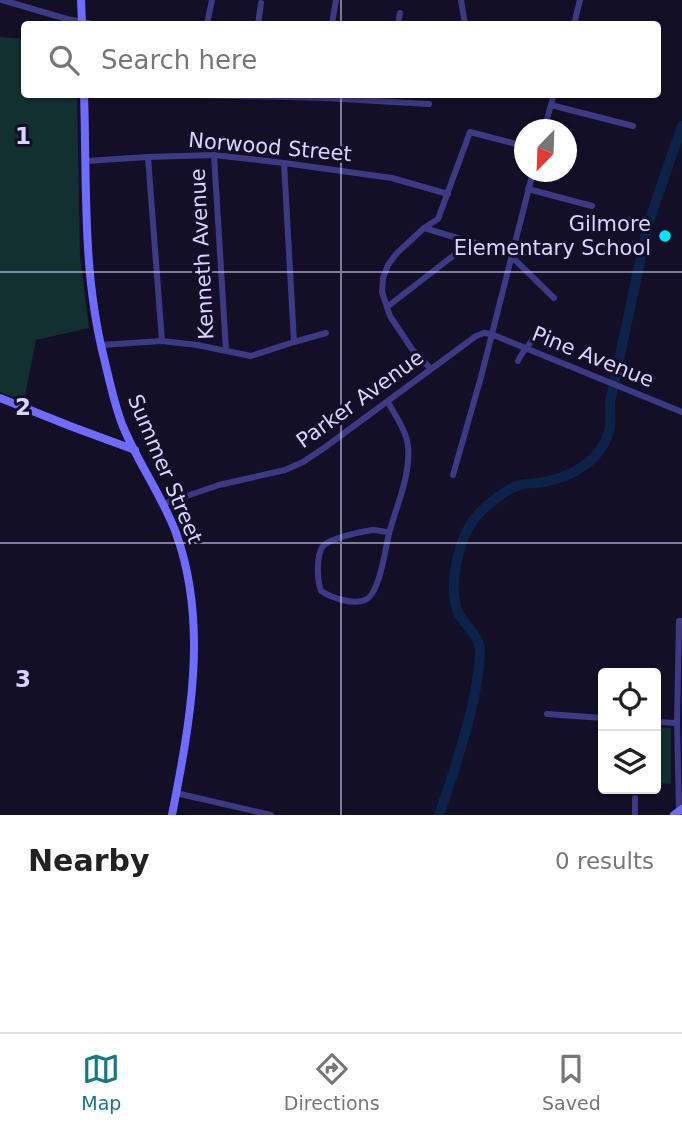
<!DOCTYPE html>
<html lang="en">
<head>
<meta charset="utf-8">
<style>
	body { margin:0; font-family:"DejaVu Sans",sans-serif; background:#f2f2f2; color:#222 }
	.controls { position:absolute; right:21px; bottom:21px; display:grid; overflow:hidden; border-radius:7px; box-shadow:0 2px 5px #0004 }
	.controls button { width:63px; height:63px; display:grid; place-items:center; padding:0; border:0; border-bottom:2px solid #e0e0e0; background:#fff; color:#222; font:35px sans-serif }
	.compass { position:absolute; left:514px; top:119px; width:63px; height:63px; border-radius:50%; background:#fff; box-shadow:0 2px 5px #0004; rotate:203deg }
	.list { margin:0; padding:0; list-style:none }
	h2 { display:flex; justify-content:space-between; align-items:center; height:91px; margin:0; padding:0 28px; font-size:30px }
	h2 small { font-size:23px; font-weight:400; color:#767676 }
	.icon { flex:none; width:38px; height:38px; fill:none; stroke:currentColor; stroke-width:2; stroke-linecap:round; stroke-linejoin:round }
	.map { position:relative; flex:none; width:682px; height:815px; overflow:hidden }
	.search { position:absolute; background:#fff; box-shadow:0 2px 5px #0004; left:21px; right:21px; top:21px; height:77px; display:flex; align-items:center; gap:18px; box-sizing:border-box; padding:0 24px; border-radius:7px; color:#767676; font-size:26px }
	.sheet { height:217px; background:#fff }
	nav { display:flex; justify-content:space-around; align-items:center; box-sizing:border-box; height:98px; border-top:2px solid #e0e0e0; background:#fff; font-size:19px; color:#767676 }
	nav a { display:grid; justify-items:center; gap:4px }
	nav .on { color:#137a85 }
	.map>svg:first-child { display:block }
	.green { fill:#12302f }
	.lines { fill:none; stroke-linecap:round; stroke-linejoin:round }
	.river { stroke:#0c2248; stroke-width:10 }
	.street { stroke:#3d3a85; stroke-width:6 }
	.secondary { stroke:#6f6bff; stroke-width:8 }
	.grid { fill:none; stroke:#d9d4ff; stroke-width:2; stroke-opacity:0.55 }
	.poi-dot { fill:#00e5ff; stroke:#130f26; stroke-width:2.5 }
	.labels { text-anchor:middle; dominant-baseline:central; stroke-width:6; stroke-linejoin:round; paint-order:stroke }
	.street-label { font-size:21px; fill:#d9d4ff; stroke:#130f26 }
	.poi-label { font-size:21px; fill:#d9d4ff; stroke:#130f26; text-anchor:end }
	.grid-label { font-size:23px; text-anchor:middle; font-weight:bold; fill:#d9d4ff; stroke:#130f26; stroke-width:6; stroke-linejoin:round; paint-order:stroke }
</style>
</head>
<body>
<div class="map">
<svg width="682" height="815" viewBox="0 0 682 815">
	<rect width="100%" height="100%" fill="#130f26"/>
	<g class="green">
		<path d="M0 37 24 39V94L77 95 80 256 89 328 36 340 24 401 0 392Z"/>
		<path d="M656 727 671 728V784L656 783Z"/>
	</g>
	<g class="lines">
		<path class="river" d="M439 815C452 778 464 741 473 703 476 686 480 668 480 650 479 635 465 626 459 614 447 590 458 543 472 522 479 511 504 490 517 486 526 482 535 484 543 482 573 477 602 460 610 428 611 420 610 410 610 402L648 224 682 126"/>
		<g class="street">
			<path d="M2 0 67 19 93 24"/>
			<path d="M461 0 465 24"/>
			<path d="M207 24 212 0"/>
			<path d="M258 24 261 3"/>
			<path d="M332 24 336 0"/>
			<path d="M398 24 400 13"/>
			<path d="M574 24 580 0"/>
			<path d="M152 94 325 98 429 104"/>
			<path d="M551 105 633 126"/>
			<path d="M544 130 554 94"/>
			<path d="M214 155 226 350"/>
			<path d="M148 157 162 341"/>
			<path d="M86 161 148 157 214 155 284 163 392 178 448 194"/>
			<path d="M284 163 294 342"/>
			<path d="M528 189 592 206"/>
			<path d="M424 228 471 242 512 250"/>
			<path d="M511 256 554 298"/>
			<path d="M387 307 471 242"/>
			<path d="M101 345 162 341 197 345 251 356 294 342 326 333"/>
			<path d="M518 361C522 351 530 346 534 336"/>
			<path d="M431 369 412 349 390 316 382 292 383 278 388 265 396 254 424 228 438 219 470 132 524 146"/>
			<path d="M388 402C395 415 406 430 408 446 411 476 396 506 389 534 385 549 380 591 367 599 355 606 332 598 321 591 317 580 316 555 323 546 331 538 360 532 372 530 377 530 384 532 389 532"/>
			<path d="M453 475 481 377 533 172"/>
			<path d="M163 504 219 485 285 470 303 462 324 448 476 336 484 333 491 334 682 412"/>
			<path d="M547 714 603 718"/>
			<path d="M656 722 677 723 679 811"/>
			<path d="M677 723 679 621H682"/>
			<path d="M176 793 271 815"/>
			<path d="M635 798V815"/>
		</g>
		<g class="secondary">
			<path d="M81 0 82 24"/>
			<path d="M84 94C87 182 82 272 104 358 109 379 114 403 122 424 137 462 162 495 176 533 209 624 190 723 172 815"/>
			<path d="M0 398 70 426 135 450"/>
			<path d="M674 815 682 809"/>
		</g>
	</g>
	<path class="grid" d="M341 0V24M341 94V815M0 272H682M0 543H682"/>
	<circle class="poi-dot" cx="665" cy="236" r="7"/>
	<g class="labels">
		<g class="street-label">
			<text transform="translate(270 147) rotate(5)">Norwood Street</text>
			<text transform="translate(202 254) rotate(-93)">Kenneth Avenue</text>
			<text transform="translate(593 357) rotate(22)">Pine Avenue</text>
			<text transform="translate(360 399) rotate(-36)">Parker Avenue</text>
			<text transform="translate(165 469) rotate(67)">Summer Street</text>
		</g>
		<g class="poi-label">
			<text x="651" y="224">Gilmore<tspan x="651" dy="24">Elementary School</tspan></text>
		</g>
	</g>
	<g class="grid-label">
		<text x="23" y="144">1</text>
		<text x="23" y="415">2</text>
		<text x="23" y="687">3</text>
	</g>
</svg>
<div class="controls">
<button><svg class="icon" aria-label="locate" viewBox="0 0 24 24"><circle cx="12" cy="12" r="6"/><path d="M12 2v4M12 18v4M2 12h4M18 12h4"/></svg></button>
<button><svg class="icon" aria-label="layers" viewBox="0 0 24 24"><path d="M12 4l9 5-9 5-9-5zM3 14l9 5 9-5"/></svg></button>
</div>
<svg class="compass" viewBox="-18 -18 36 36"><path d="M0-13l5 13h-10z" fill="#e53935"/><path d="M0 13l5-13h-10z" fill="#767676"/></svg>
<div class="search"><svg class="icon" aria-label="search" viewBox="0 0 24 24"><circle cx="10" cy="10" r="6"/><path d="M15 15l6 6"/></svg>Search here</div>
</div>
<section class="sheet">
<h2>Nearby<small>0 results</small></h2>
<ul class="list">
</ul>
</section>
<nav>
<a class="on"><svg class="icon" aria-label="map" viewBox="0 0 24 24"><path d="M3 6l6-2 6 2 6-2v14l-6 2-6-2-6 2zM9 4v14M15 6v14"/></svg>Map</a>
<a><svg class="icon" aria-label="directions" viewBox="0 0 24 24"><path d="M12 3l9 9-9 9-9-9zM9 14v-3h6M13 9l2 2-2 2"/></svg>Directions</a>
<a><svg class="icon" aria-label="saved" viewBox="0 0 24 24"><path d="M7 4h10v16l-5-4-5 4z"/></svg>Saved</a>
</nav>
</body>
</html>
